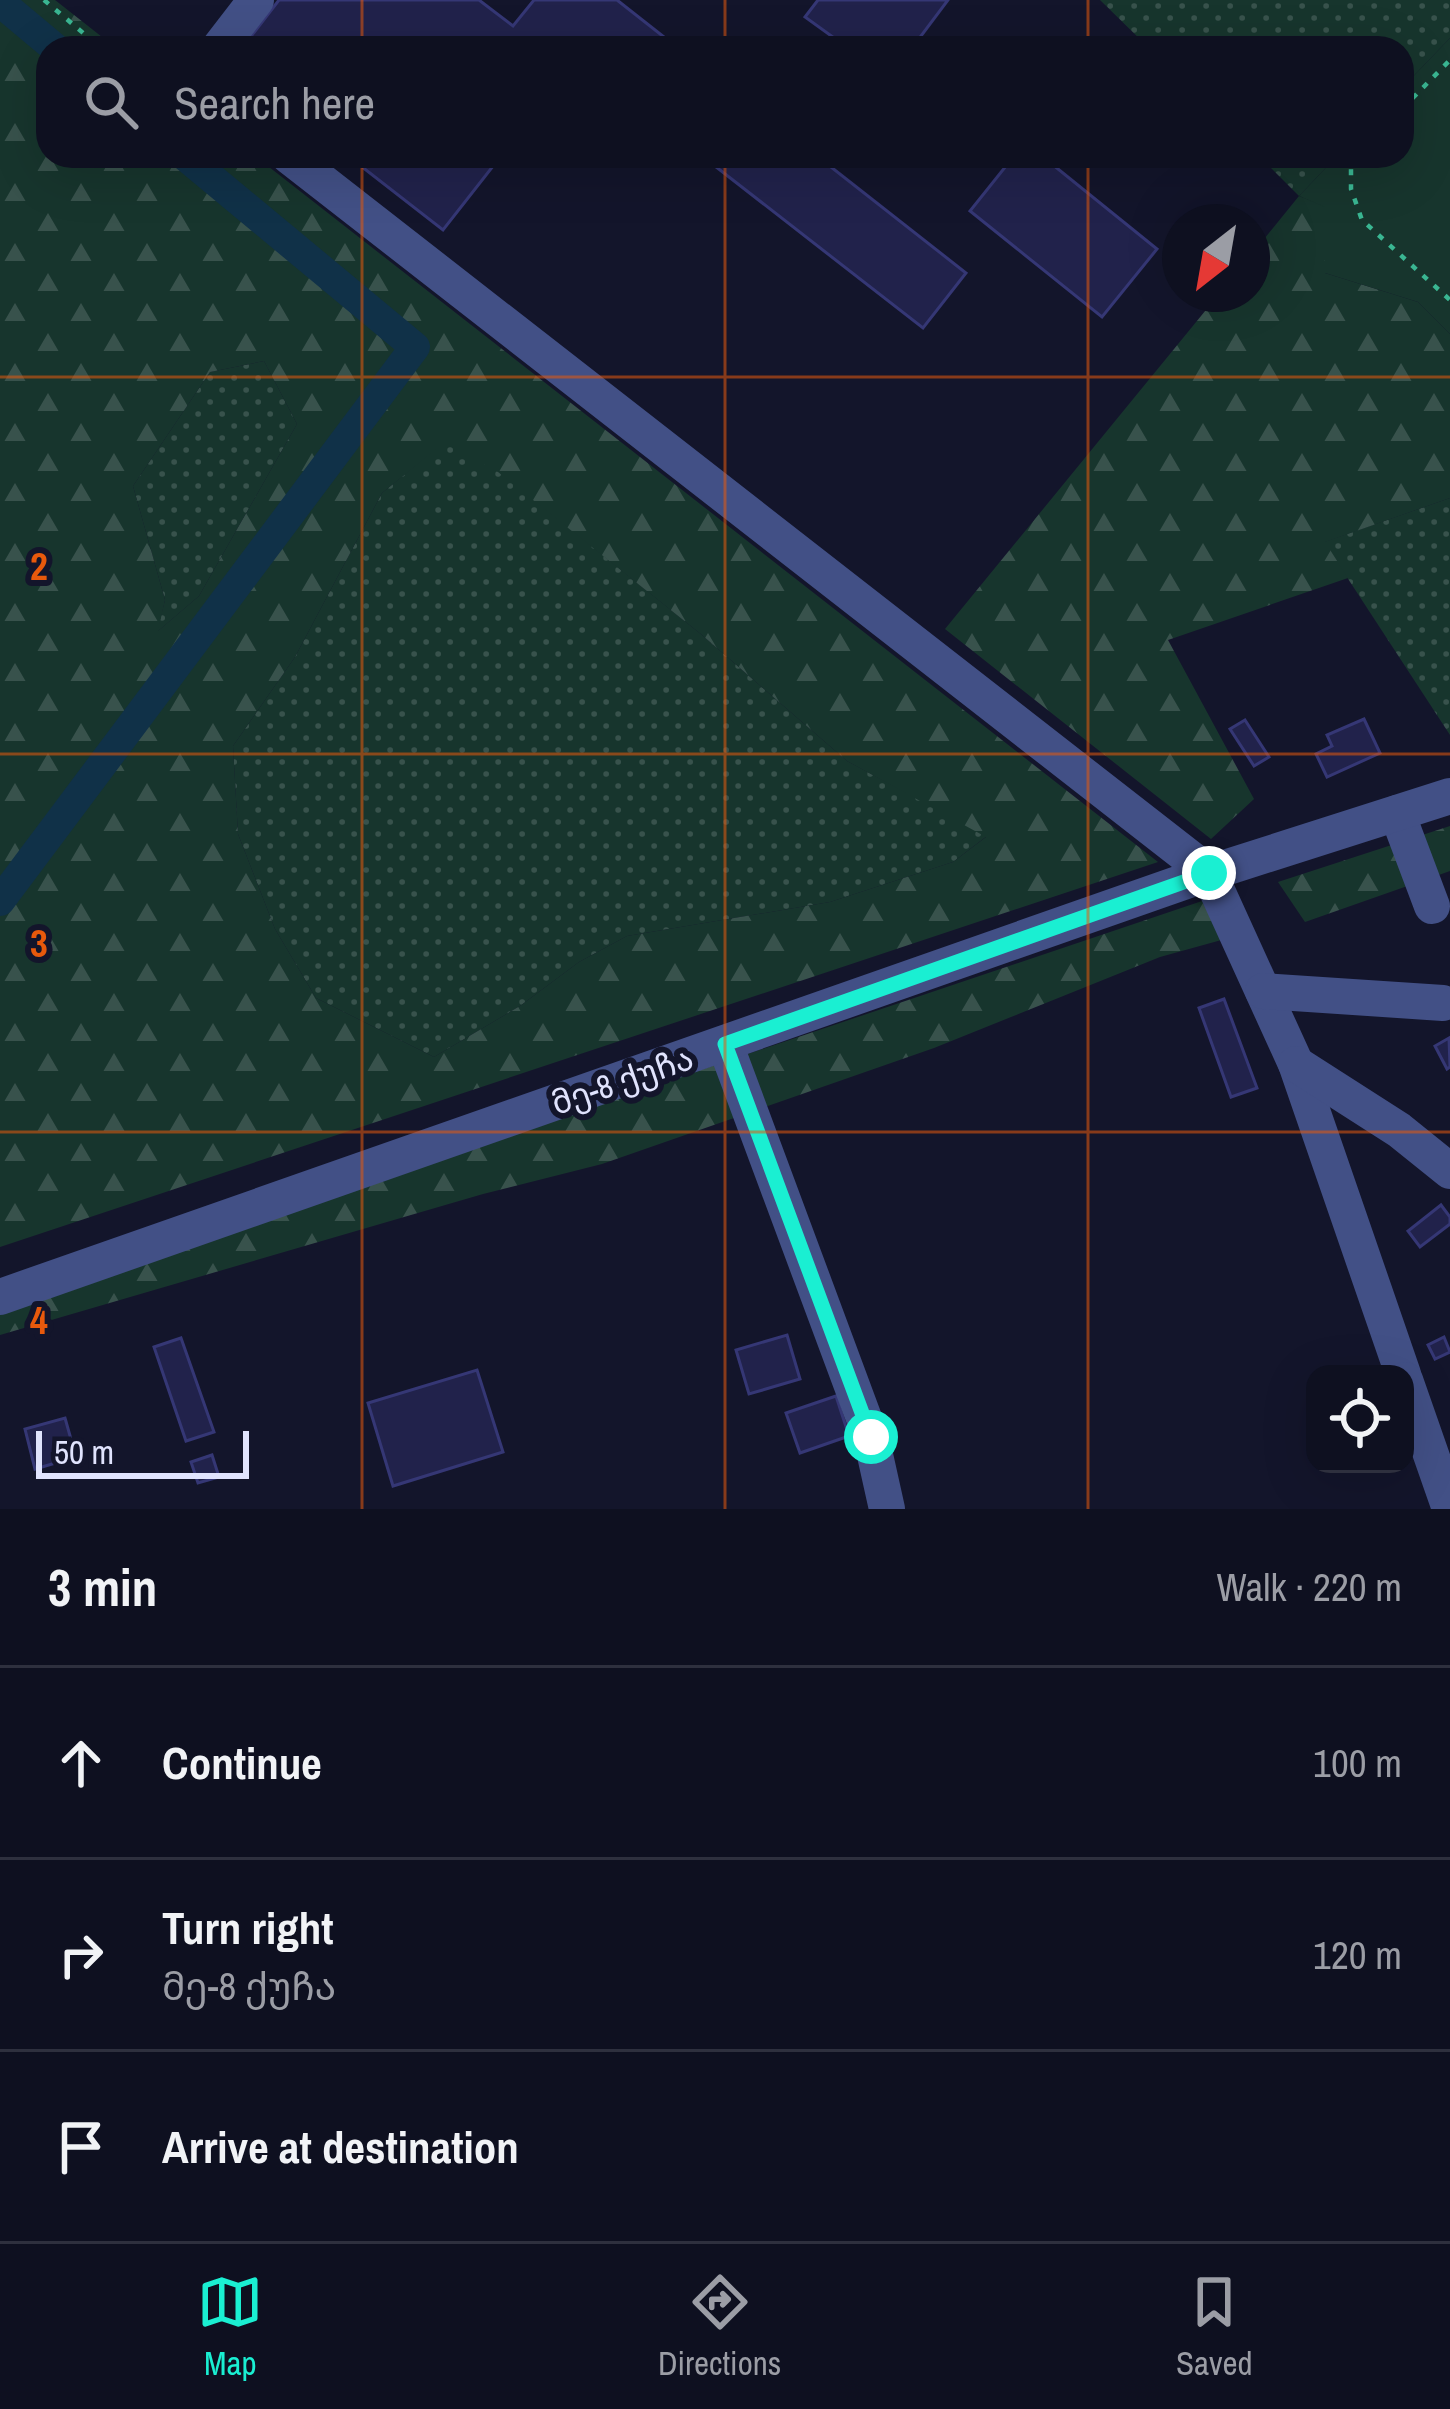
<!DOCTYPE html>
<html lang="en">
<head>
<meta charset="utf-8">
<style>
	body { margin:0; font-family:"Archivo Narrow","Noto Sans Georgian",sans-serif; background:#171929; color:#f1f3f6 }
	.controls { position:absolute; right:36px; bottom:36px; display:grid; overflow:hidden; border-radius:24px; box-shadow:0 12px 48px #0002 }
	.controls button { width:108px; height:108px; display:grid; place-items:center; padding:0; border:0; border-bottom:3px solid #2e303e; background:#0e1020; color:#f1f3f6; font:60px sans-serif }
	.compass { position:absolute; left:1162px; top:204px; width:108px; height:108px; border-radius:50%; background:#0e1020; box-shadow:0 12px 48px #0002; rotate:211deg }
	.scale { position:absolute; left:36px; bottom:30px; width:213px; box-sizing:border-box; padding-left:12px; border:6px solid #e0e3fd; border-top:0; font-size:33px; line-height:42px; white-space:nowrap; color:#e0e3fd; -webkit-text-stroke:9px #13152b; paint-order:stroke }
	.stop { position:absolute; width:36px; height:36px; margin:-27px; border:9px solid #1aefd2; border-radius:50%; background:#fff }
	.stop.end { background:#1aefd2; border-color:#fff; box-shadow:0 3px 12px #0008 }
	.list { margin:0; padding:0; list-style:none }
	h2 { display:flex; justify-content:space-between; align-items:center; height:156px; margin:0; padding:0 48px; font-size:51px }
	h2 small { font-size:39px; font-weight:400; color:#9b9da5 }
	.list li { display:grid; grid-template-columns:78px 1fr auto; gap:36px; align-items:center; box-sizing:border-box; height:192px; padding:0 48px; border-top:3px solid #2e303e }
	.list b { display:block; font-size:45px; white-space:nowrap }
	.list p { margin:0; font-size:39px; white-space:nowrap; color:#9b9da5 }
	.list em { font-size:39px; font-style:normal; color:#9b9da5 }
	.icon { flex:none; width:66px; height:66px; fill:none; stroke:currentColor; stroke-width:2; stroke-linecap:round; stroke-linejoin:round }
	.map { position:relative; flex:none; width:1450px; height:1509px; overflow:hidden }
	.search { position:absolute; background:#0e1020; box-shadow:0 12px 48px #0002; left:36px; right:36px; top:36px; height:132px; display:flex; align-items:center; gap:30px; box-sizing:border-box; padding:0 42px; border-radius:36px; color:#9b9da5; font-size:45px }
	.sheet { height:732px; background:#0e1020 }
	nav { display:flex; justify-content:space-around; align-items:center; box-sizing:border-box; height:168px; border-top:3px solid #2e303e; background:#0e1020; font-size:33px; color:#9b9da5 }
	nav a { display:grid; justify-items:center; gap:6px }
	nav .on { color:#1aefd2 }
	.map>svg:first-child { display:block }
	.grass { fill:url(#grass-dots) }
	.forest { fill:url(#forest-firs); fill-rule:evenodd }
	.garden { fill:#17352d }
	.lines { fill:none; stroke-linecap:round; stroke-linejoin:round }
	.canal { stroke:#103148; stroke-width:30 }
	.building { fill:#21224b; stroke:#353775; stroke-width:3 }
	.path { stroke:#3ab692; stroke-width:4.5; stroke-dasharray:6 9; stroke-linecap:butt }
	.minor { stroke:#425086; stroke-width:36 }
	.route { stroke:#1aefd2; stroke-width:15 }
	.grid { fill:none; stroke:#e8590c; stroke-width:3; stroke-opacity:0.55 }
	.labels { text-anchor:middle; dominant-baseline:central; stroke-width:12; stroke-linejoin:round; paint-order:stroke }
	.street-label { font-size:33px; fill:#e0e3fd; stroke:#13152b }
	.grid-label { font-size:39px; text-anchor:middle; font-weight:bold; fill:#e8590c; stroke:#13152b; stroke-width:12; stroke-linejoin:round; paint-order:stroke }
</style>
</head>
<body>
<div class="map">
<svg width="1450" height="1509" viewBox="0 0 1450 1509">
	<defs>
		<pattern id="grass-dots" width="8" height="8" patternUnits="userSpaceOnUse" patternTransform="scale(3)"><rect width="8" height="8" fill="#17352d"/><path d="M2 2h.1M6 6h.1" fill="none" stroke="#38524c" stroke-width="1.8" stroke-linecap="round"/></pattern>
		<pattern id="forest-firs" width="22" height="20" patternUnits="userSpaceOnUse" patternTransform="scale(3)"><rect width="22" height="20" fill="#17352d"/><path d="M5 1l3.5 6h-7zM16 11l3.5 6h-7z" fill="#38524c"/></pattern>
	</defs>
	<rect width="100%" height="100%" fill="#13152b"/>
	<g class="grass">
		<path d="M1100 0H1450V38L1402 88V48H1149Z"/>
		<path d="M1259 156H1337L1299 196Z"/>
		<path d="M264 361 297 424 199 596 157 632 165 600 133 486 210 372Z"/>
		<path d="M444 442 498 471 702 635 847 761 987 836 953 862 830 902 627 936 579 962 520 1006 434 1057 316 998 275 929 238 834 233 746 295 657 382 493Z"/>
		<path d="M1450 498V735L1324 542Z"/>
	</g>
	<g class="forest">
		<path d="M0 0H55L116 48H48V156H255L1158 862 0 1247ZM264 361 297 424 199 596 158 631 165 600 133 486 210 372ZM444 443 498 472 702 635 847 761 986 837 953 862 830 902 627 936 579 962 520 1006 434 1057 316 998 275 929 238 834 233 746 295 657 382 493Z"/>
		<path d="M1299 196 1325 206V273L1418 302 1450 334V498L1325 542 1348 578 1168 640 1254 799 1211 839 945 629 1219 294H1252V254Z"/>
		<path d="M1450 826V871L1305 922 1278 882Z"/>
		<path d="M1208 899 1225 939 1160 957 934 1048 602 1164 483 1194 0 1335V1306Z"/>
	</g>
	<path class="garden" d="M1450 38V334L1418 302 1325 273V207L1299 196 1337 156H1402V88Z"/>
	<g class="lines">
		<g class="canal">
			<path d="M0 2 55 48"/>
			<path d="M0 901 415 347 185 156"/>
		</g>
	</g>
	<g class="building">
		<path d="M279 0H479L513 26 534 0H617L678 48H242Z"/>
		<path d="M818 0H948L912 48H848L805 17Z"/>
		<path d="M348 156H501L443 230Z"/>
		<path d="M702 156H817L966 273 923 328Z"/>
		<path d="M1014 156H1042L1157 249 1102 317 970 211Z"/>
		<path d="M1364 719 1380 753 1327 777 1316 754 1332 746 1327 735Z"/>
		<path d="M1245 720 1269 757 1254 766 1230 729Z"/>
		<path d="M1224 999 1257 1088 1231 1097 1199 1008Z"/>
		<path d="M1449 1038 1450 1067 1447 1069 1435 1046Z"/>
		<path d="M1441 1205 1450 1217V1224L1420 1247 1408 1231Z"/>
		<path d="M787 1335 800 1379 749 1394 736 1350Z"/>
		<path d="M1444 1337 1450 1352 1435 1359 1428 1345Z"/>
		<path d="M181 1338 214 1432 186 1441 154 1347Z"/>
		<path d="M477 1370 503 1452 393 1486 368 1403Z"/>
		<path d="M836 1396 849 1436 800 1453 786 1413Z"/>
		<path d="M65 1418 76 1457 35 1469 25 1429Z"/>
		<path d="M212 1455 219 1477 198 1483 191 1462Z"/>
	</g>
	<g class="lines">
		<g class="path">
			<path d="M44 0 101 48"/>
			<path d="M1402 109 1450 60"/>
			<path d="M1356 156 1351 162V189L1362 220 1450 300"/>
		</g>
		<g class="minor">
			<path d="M219 48 256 0"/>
			<path d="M289 156 1209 873 1296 1064 1403 1374"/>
			<path d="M1397 813 1432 906"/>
			<path d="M1263 991 1443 1003"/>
			<path d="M725 1044 871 1437 887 1509"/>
			<path d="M1296 1064 1399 1130 1450 1171"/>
			<path d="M0 1297 1209 873 1450 796"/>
			<path d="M1405 1380 1450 1509"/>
		</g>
	</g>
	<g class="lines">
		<path class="route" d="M871 1437 725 1044 1209 873"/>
	</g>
	<path class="grid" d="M362 0V48M725 0V48M1088 0V48M362 156V1509M725 156V1509M1088 156V1509M0 377H1450M0 754H1450M0 1132H1450"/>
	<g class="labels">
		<g class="street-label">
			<text transform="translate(622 1080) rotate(-19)">მე-8 ქუჩა</text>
		</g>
	</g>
	<g class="grid-label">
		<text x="39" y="580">2</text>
		<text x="39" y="957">3</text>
		<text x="39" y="1334">4</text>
	</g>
</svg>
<div class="controls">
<button><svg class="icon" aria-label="locate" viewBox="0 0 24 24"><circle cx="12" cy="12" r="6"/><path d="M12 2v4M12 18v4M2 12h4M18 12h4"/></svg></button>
</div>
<svg class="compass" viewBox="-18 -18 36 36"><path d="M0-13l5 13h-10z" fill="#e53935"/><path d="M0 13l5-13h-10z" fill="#9b9da5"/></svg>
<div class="scale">50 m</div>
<div class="stop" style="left:871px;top:1437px"></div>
<div class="stop end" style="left:1209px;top:873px"></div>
<div class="search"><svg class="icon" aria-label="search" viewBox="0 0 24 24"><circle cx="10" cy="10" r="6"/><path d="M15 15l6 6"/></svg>Search here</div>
</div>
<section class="sheet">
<h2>3 min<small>Walk · 220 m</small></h2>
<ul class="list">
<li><svg class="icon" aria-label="ahead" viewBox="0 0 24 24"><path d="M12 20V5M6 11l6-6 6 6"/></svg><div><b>Continue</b></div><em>100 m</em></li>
<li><svg class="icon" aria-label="right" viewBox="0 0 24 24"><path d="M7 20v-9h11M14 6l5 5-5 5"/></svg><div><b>Turn right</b><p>მე-8 ქუჩა</p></div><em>120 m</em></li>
<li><svg class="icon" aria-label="arrive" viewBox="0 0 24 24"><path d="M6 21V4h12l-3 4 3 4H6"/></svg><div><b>Arrive at destination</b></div></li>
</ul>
</section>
<nav>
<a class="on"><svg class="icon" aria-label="map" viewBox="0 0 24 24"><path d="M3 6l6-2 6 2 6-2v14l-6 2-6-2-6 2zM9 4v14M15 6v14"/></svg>Map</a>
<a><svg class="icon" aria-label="directions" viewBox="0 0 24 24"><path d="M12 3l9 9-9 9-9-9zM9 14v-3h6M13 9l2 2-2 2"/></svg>Directions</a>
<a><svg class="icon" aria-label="saved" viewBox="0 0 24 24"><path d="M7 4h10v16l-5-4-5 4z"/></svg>Saved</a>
</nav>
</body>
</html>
